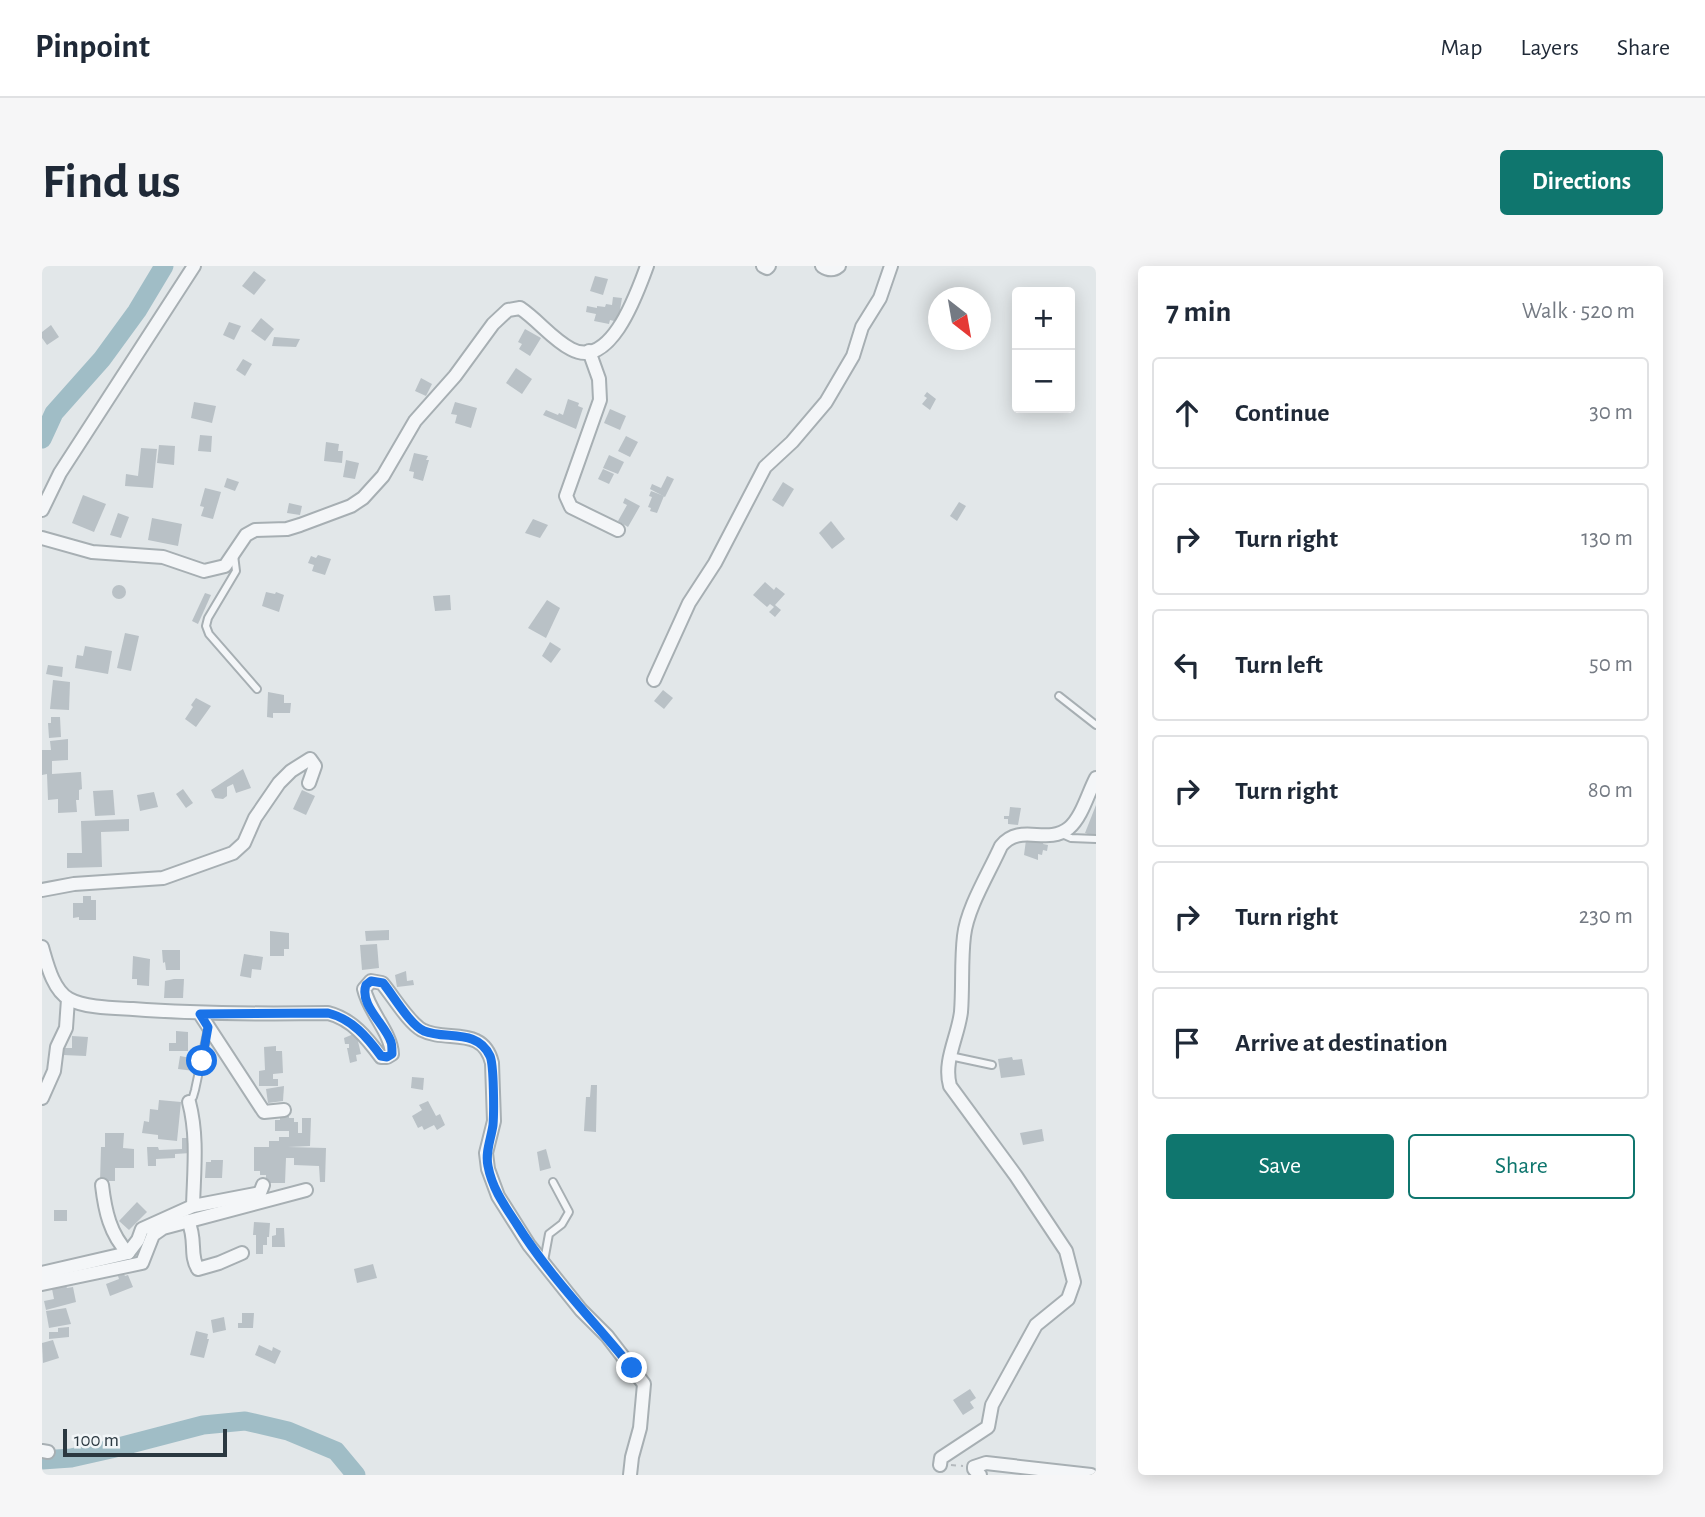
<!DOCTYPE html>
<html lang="en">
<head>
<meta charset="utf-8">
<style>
	body { margin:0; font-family:"Alegreya Sans",sans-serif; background:#f6f6f7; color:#1f2937 }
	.controls { position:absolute; right:21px; top:21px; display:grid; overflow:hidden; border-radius:7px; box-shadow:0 4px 18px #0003 }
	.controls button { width:63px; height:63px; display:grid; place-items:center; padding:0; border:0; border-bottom:2px solid #e0e1e3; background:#fff; color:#1f2937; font:35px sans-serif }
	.compass { position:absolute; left:886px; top:21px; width:63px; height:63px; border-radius:50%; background:#fff; box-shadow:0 4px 18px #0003; rotate:149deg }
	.scale { position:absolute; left:21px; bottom:18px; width:164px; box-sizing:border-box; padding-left:7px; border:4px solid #2b3840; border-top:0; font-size:19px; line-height:24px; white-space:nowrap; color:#2b3840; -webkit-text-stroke:5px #f1f5f7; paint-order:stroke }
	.stop { position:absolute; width:21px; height:21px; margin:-16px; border:5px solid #1a73e8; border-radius:50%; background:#fff }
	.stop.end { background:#1a73e8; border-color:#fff; box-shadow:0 2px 7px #0008 }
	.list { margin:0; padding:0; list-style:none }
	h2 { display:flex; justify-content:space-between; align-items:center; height:91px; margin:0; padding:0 28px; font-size:30px }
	h2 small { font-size:23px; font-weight:400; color:#747a83 }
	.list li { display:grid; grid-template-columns:46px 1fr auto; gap:21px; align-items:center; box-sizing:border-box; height:112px; margin:0 14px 14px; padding:0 14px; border:2px solid #e0e1e3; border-radius:7px }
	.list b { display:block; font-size:26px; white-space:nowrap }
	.list em { font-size:23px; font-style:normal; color:#747a83 }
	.actions { display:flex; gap:14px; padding:21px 28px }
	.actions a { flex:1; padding:16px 0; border:2px solid #0f766e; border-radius:7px; text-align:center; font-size:24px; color:#0f766e }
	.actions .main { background:#0f766e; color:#fff }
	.icon { flex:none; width:38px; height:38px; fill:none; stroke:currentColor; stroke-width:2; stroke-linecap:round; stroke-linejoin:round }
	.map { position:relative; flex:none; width:1054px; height:1209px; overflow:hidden; border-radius:7px }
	header { display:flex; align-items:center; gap:42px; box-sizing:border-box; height:98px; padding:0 35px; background:#fff; border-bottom:2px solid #e0e1e3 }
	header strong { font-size:33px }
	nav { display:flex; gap:38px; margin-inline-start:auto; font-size:24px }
	.intro { display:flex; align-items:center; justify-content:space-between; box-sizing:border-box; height:168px; padding:0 42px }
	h1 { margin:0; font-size:49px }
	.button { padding:18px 32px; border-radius:7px; background:#0f766e; color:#fff; font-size:24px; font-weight:700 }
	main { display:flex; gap:42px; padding:0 42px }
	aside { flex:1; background:#fff; border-radius:7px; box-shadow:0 4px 18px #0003 }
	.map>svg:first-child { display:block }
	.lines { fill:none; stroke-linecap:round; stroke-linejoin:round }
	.river { stroke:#a0bdc6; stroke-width:19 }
	.building { fill:#b9c1c6 }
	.lane-casing { stroke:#a7afb3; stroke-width:10 }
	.street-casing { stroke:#a7afb3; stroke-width:16 }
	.path { stroke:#b4b9bd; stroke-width:2; stroke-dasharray:5 5; stroke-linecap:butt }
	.lane { stroke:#f4f6f8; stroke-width:6 }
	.street { stroke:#f4f6f8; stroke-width:12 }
	.route { stroke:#1a73e8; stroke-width:9 }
</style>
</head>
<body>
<header>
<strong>Pinpoint</strong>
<nav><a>Map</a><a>Layers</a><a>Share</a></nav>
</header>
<div class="intro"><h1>Find us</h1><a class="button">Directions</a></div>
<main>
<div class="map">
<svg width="1054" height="1209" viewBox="0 0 1054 1209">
	<rect width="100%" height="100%" fill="#e2e7e9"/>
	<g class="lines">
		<g class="river">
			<path d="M0 173 12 147 60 93 95 45 122 0"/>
			<path d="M0 1194 29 1192 69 1183 161 1159 203 1155 246 1165 294 1185 314 1209"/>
		</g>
	</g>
	<g class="building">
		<path d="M212 5 224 14 212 29 200 20Z"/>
		<path d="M553 10 566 13 561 29 548 25Z"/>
		<path d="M571 31 580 32 576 56 568 54 567 58 552 55 554 48 544 46 545 40 555 42V40L563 41 564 38 570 39Z"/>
		<path d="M219 52 232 63 223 75 209 65Z"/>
		<path d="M187 56 199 60 192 74 181 69Z"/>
		<path d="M9 59 17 71 5 79 0 72V66Z"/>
		<path d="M483 63 499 72 488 90 477 83 480 78 476 76Z"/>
		<path d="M232 71 258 73 254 81 230 80Z"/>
		<path d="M201 93 210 98 203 110 194 104Z"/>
		<path d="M474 102 490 113 480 128 464 117Z"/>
		<path d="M379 112 390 118 384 130 373 125Z"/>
		<path d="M885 126 894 133 888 144 880 138 885 132 882 130Z"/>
		<path d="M526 133 537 137 536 140 541 142 534 163 501 149 504 144 516 149 517 147 521 149Z"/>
		<path d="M152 136 174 140 170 157 149 152Z"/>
		<path d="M413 136 435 142 429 162 413 157 415 149 409 148Z"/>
		<path d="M568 143 584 150 578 164 562 157Z"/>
		<path d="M158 169 170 170 169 186 156 185Z"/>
		<path d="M584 170 596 176 588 191 576 185Z"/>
		<path d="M284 176 297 178 296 185H301L300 197 282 195Z"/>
		<path d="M117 179 133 180 132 199 115 197Z"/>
		<path d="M99 182 115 183 111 222 83 220 84 208 96 210Z"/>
		<path d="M372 187 386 190 384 194H387L381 215 371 212 372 206 367 205Z"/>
		<path d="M567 189 582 196 576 208 561 202Z"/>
		<path d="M304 194 317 197 313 213 301 211Z"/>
		<path d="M561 203 572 208 567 218 556 213Z"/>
		<path d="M625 210 632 213 623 231 608 223 610 218 619 222Z"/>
		<path d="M185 212 197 216 193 225 182 221Z"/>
		<path d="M741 216 752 223 741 241 730 234Z"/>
		<path d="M163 222 179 226 171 253 159 250 162 241 158 240Z"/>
		<path d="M609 225 622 230 615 247 608 245 609 242 606 241 610 231 607 230Z"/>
		<path d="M41 229 64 238 52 266 30 257Z"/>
		<path d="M583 232 598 240 586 261 576 255 585 239 581 237Z"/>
		<path d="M917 236 924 240 915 255 908 250Z"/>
		<path d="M247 237 260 240 258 249 245 247Z"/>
		<path d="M76 247 87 251 79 272 68 269Z"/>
		<path d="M110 252 140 258 136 280 106 274Z"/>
		<path d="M491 253 506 259 498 272 483 267Z"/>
		<path d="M789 255 803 273 790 283 777 267Z"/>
		<path d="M276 289 289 293 283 309 270 305 272 299 266 297 269 290 274 292Z"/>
		<path d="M723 316 732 324 734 321 743 328 733 339 739 344 733 351 727 346 732 341 728 338 725 341 711 329Z"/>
		<circle cx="77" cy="326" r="7"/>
		<path d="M224 326 233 328 234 326 242 329 237 346 220 340Z"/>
		<path d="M163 327 169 329 156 358 150 355Z"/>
		<path d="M408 329 409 344 393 345 391 330Z"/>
		<path d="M505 334 518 342 504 372 486 362Z"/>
		<path d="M83 367 97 370 89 405 75 402Z"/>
		<path d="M508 376 519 383 509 397 500 390Z"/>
		<path d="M43 380 70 385 66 408 33 402 35 389 41 390Z"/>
		<path d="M6 399 21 401 20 411 4 408Z"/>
		<path d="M11 414 28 416 27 444 8 443Z"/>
		<path d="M621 424 631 432 622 443 612 435Z"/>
		<path d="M226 426 242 429V437H249L248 447H231V452L225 451Z"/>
		<path d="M154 432 169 440 154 461 143 453 151 441 149 439Z"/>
		<path d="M9 451H18L19 471 7 472 6 457H9Z"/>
		<path d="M26 473V494L10 495V508L39 506 40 523 37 524V534H34L35 546 16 547V533L6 534 5 508 0 509V484H9L8 475Z"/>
		<path d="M201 503 209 522 194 527 191 518 185 521V530L181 533 173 532 169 524Z"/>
		<path d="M141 523 151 537 144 542 134 528Z"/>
		<path d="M71 524 73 549 53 550 51 525Z"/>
		<path d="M260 524 273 530 264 549 251 543Z"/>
		<path d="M112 526 116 541 98 545 95 529Z"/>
		<path d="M1054 539V571L1043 567Z"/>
		<path d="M968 541 979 542 976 559 966 558V553H962V550H967Z"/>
		<path d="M87 553V565L59 566 60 601 25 602V587H40L39 555Z"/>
		<path d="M991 572 1002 574 1001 578 1006 579 1005 585 1001 584 1000 589 996 588V594L982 589 984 574 991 575Z"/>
		<path d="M41 630H49V634H54V654H37V651L31 652V637H41Z"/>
		<path d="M347 664V674L324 675 323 665Z"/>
		<path d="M228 665 247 667V683H242V690H228Z"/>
		<path d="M335 678 337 702 320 704 318 679Z"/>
		<path d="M120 684H138V704H124L123 696 121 697Z"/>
		<path d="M202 688 221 691 219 704 210 703 209 712 198 710Z"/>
		<path d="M91 690 108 693 107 720 95 719V713H90Z"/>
		<path d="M364 705 365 715 371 714 372 719 355 721 353 709Z"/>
		<path d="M132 713H142L141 732H122L123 715Z"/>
		<path d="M134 765 146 766V785H127V777H134Z"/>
		<path d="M314 767 319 788 314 789 315 795 308 797 305 782H307V778H303L302 772Z"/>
		<path d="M30 770 46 771 44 790 21 789 22 782H30Z"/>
		<path d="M234 780V785H240L241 807 231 808V813H236V820H217V805L223 804 222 781Z"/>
		<path d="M138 790 154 793 152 805 136 803Z"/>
		<path d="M970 791 971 794 980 793 983 809 959 812 956 793Z"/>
		<path d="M370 811 382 812 381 824 369 822Z"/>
		<path d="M549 819H555L554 866 542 865 544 831H548Z"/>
		<path d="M242 820 241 835 226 837 224 823Z"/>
		<path d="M117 834 139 836 135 875 116 873V869L100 867 102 855 107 856 108 843 116 844Z"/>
		<path d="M386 835 394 850 398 848 403 859 395 864 392 859 382 864 380 860 376 862 370 850 380 844 377 839Z"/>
		<path d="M238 849H247V852H252V856H256V867H260V852H269L268 880 246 881 284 882 283 916H278L277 900 252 899V892H244L243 917H224V909H218V905H212V881H227V875H237V871H247V865H233V854H238Z"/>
		<path d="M1000 863 1002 875 981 879 978 867Z"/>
		<path d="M63 867H82L81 882 92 883V902H73V915H58L59 881H63Z"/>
		<path d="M140 872H148L149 887 133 888V892L114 893V900H106L105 881H116L117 884 140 883Z"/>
		<path d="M504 883 509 902 498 905 495 886Z"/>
		<path d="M169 894H181L180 912H163L164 896H169Z"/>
		<path d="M95 936 105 946 87 964 77 955Z"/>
		<rect x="12" y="944" width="13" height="11"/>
		<path d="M212 956 228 957 227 971H225V979H221V988H214V969H211Z"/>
		<path d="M234 962H242L243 981H230V970L234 969Z"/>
		<path d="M331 998 335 1012 315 1017 312 1003Z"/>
		<path d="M82 1008 83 1010 86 1009 91 1021 68 1030 64 1018 77 1013 76 1010Z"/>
		<path d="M24 1020 25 1022 31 1021 34 1036 4 1044 2 1035 12 1033 10 1023Z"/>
		<path d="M24 1042 29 1058 7 1062 4 1045Z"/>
		<path d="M200 1047H212L211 1062H196V1057H200Z"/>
		<path d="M182 1051 184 1064 171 1067 169 1054Z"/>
		<path d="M27 1061V1071L7 1073V1066H16V1062Z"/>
		<path d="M154 1065 166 1068 165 1073H167L162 1092 148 1089Z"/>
		<path d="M11 1074 17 1092 1 1097 0 1077Z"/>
		<path d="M217 1079 230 1085 231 1081 239 1085 233 1098 213 1089Z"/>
		<path d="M928 1123 934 1132 928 1136 932 1142 921 1149 911 1134Z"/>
	</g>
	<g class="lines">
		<g class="lane-casing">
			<g id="lane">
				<path d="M192 289 194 305 166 352 164 360 167 368 215 423"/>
				<path d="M1017 430 1054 459"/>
				<path d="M1020 568 1029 572 1054 573"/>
				<path d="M908 790 950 799"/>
				<path d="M146 836 151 831 153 824 166 763"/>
				<path d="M502 995 507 968 520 958 527 946 511 916"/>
			</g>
		</g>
		<g class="street-casing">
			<g id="street">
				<path d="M721 0 725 2 727 0"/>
				<path d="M780 0C786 4 791 5 797 0"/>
				<path d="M547 85 557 113 558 134 524 230 529 241 576 264"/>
				<path d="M0 244 18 207 152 0"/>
				<path d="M0 272 50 286 121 291 162 305 183 300 204 269 213 264 245 263 258 259 309 240 321 232 341 210 373 155 413 110 451 58 466 44 478 42C496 54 510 73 529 83 569 105 596 24 605 0"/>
				<path d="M612 414 647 337 673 297 723 201 750 176 784 136 801 107 811 90 820 61 838 32 849 0"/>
				<path d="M0 624 32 618 121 612 191 587 202 577 213 552 237 517 249 505 268 493 273 500 267 517"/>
				<path d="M0 681C5 698 11 724 27 733 43 742 73 742 91 743 156 748 221 748 286 747 310 753 325 772 339 791H345L350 788C349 766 327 746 322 723L329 715 340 717C351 730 366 756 380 764 404 777 441 759 450 797L452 855 444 887 446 903 456 930 487 979 539 1044 565 1070 602 1118 598 1162 590 1191 588 1209"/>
				<path d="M158 748 222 846 242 844"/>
				<path d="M0 832 12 805 15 781 24 762 26 733"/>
				<path d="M147 836C156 870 152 905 151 940"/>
				<path d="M60 919C63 945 68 968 86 987"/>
				<path d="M146 955C155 974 147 989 156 1003L177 997 200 987"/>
				<path d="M0 1007 86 987 96 974 100 963 151 940 218 927 221 919"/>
				<path d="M0 1018 100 997 111 969 121 962 264 924"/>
				<path d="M0 1185 6 1186"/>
				<path d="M898 1199 899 1192 946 1161 950 1139 994 1059 1026 1033 1032 1016 1024 985 974 910 908 820C901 795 916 771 919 746 921 721 919 695 922 670 925 642 947 607 959 580 979 556 1004 580 1027 562 1040 551 1046 527 1054 512"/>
				<path d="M938 1209 932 1203V1201L944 1197 1049 1209"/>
			</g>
		</g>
		<path class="path" d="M909 1199 921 1200"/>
		<use href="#lane" class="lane"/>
		<use href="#street" class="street"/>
	</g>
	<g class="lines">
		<path class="route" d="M160 795 166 761 158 748 286 747C310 753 325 771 339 790L345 791 350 788C350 786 350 777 349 776 343 758 317 739 324 719L329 715 341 717C351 729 368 759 382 765 404 774 435 762 448 790 452 799 452 847 451 859 449 873 443 886 446 900 450 922 462 939 474 957 507 1010 551 1054 590 1102"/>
	</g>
</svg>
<div class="controls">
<button>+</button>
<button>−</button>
</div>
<svg class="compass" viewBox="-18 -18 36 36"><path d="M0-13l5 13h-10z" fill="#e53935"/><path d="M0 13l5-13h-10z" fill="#747a83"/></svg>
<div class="scale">100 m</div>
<div class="stop" style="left:160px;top:795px"></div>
<div class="stop end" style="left:590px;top:1102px"></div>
</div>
<aside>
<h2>7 min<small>Walk · 520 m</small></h2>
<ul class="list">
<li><svg class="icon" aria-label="ahead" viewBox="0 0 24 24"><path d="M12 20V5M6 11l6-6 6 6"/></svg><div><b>Continue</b></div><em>30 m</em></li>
<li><svg class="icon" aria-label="right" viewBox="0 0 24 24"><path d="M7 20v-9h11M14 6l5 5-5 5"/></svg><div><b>Turn right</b></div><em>130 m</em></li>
<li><svg class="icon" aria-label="left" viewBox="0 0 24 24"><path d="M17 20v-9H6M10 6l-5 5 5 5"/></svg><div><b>Turn left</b></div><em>50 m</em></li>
<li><svg class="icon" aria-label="right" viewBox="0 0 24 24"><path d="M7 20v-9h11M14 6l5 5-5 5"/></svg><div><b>Turn right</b></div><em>80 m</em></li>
<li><svg class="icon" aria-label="right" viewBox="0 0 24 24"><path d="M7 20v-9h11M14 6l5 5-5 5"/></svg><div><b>Turn right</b></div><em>230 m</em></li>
<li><svg class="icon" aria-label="arrive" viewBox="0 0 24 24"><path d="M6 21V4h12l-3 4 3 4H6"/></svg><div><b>Arrive at destination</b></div></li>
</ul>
<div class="actions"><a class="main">Save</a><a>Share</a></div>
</aside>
</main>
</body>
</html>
